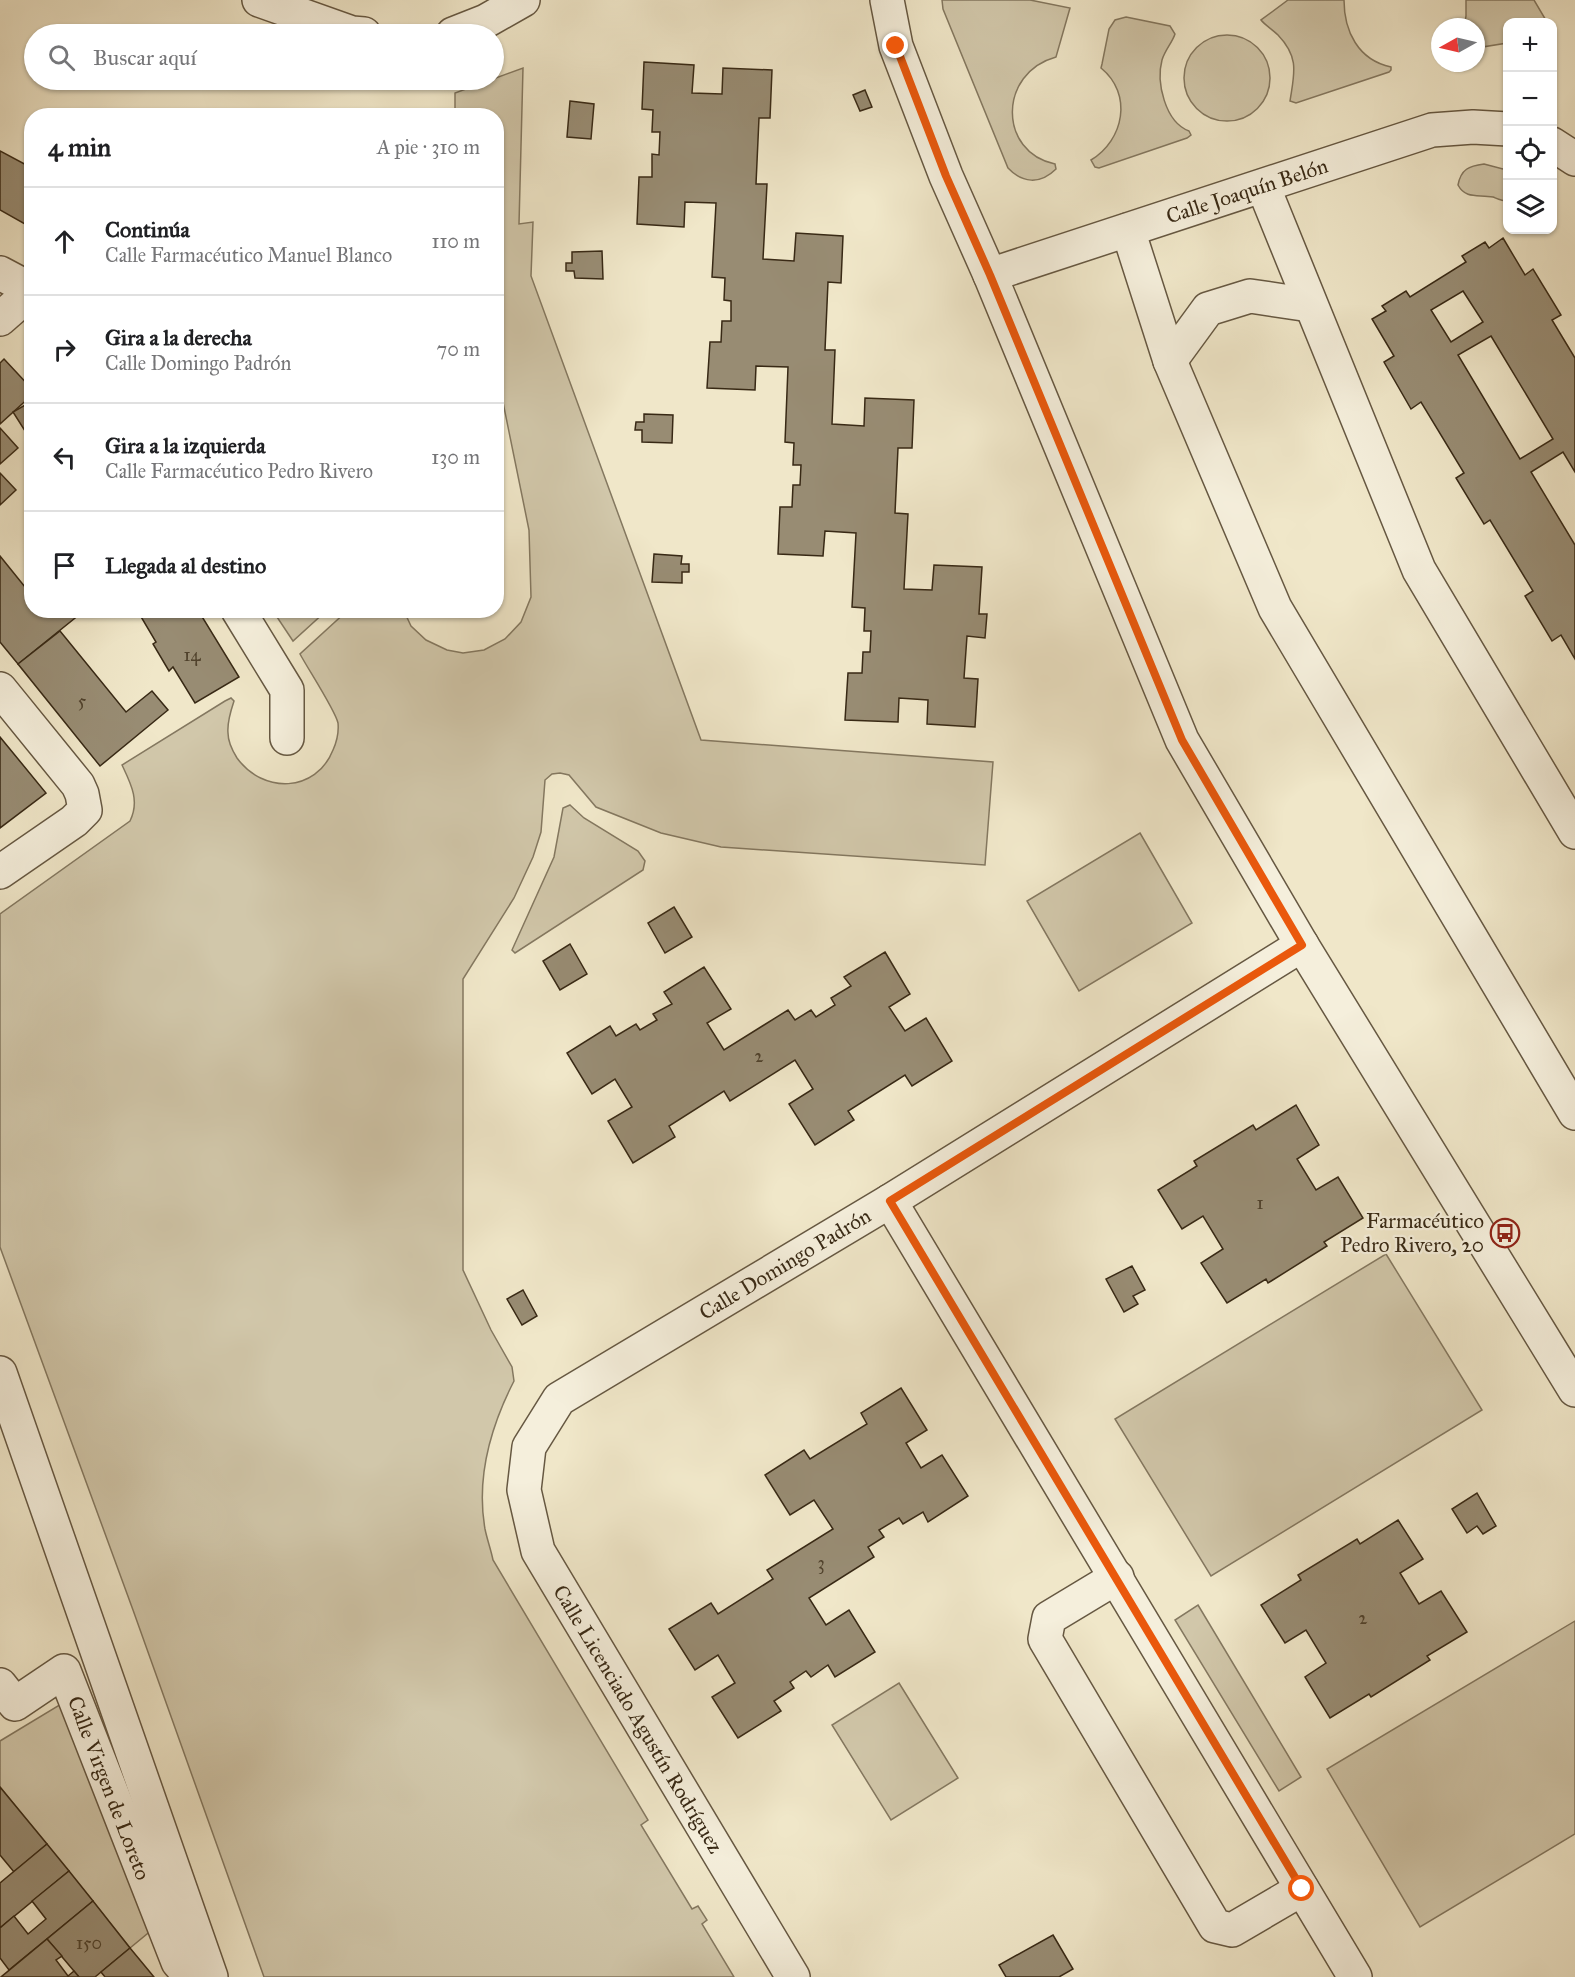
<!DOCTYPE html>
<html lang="es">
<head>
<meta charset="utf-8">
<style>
	body { margin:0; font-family:"IM FELL Great Primer",serif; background:#f2f2f2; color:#202124 }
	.controls { position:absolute; right:18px; top:18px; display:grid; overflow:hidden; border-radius:12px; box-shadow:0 2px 4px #0004 }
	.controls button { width:54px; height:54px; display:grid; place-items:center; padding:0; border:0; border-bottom:2px solid #e0e0e0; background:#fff; color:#202124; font:30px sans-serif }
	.compass { position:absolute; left:1431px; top:18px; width:54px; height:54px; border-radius:50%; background:#fff; box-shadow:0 2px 4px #0004; rotate:262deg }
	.stop { position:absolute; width:18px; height:18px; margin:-14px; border:4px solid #ea580c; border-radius:50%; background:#fff }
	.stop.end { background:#ea580c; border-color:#fff; box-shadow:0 2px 6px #0008 }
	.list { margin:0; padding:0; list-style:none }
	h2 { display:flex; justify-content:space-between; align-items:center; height:78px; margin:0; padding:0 24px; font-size:26px }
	h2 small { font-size:20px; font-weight:400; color:#757577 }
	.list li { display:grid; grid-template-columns:39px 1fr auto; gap:18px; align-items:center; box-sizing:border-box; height:108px; padding:0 24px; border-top:2px solid #e0e0e0 }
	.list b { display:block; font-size:22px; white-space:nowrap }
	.list p { margin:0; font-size:20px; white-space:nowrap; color:#757577 }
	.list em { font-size:20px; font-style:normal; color:#757577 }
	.icon { flex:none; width:33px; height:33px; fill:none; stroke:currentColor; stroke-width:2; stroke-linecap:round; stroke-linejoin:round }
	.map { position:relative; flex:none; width:1575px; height:1977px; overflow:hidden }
	.search { position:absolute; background:#fff; box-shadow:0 2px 4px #0004; left:24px; top:24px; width:480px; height:66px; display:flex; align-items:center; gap:15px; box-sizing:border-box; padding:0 21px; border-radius:33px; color:#757577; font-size:22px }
	.panel { position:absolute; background:#fff; box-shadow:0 2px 4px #0004; left:24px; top:108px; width:480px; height:510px; border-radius:24px }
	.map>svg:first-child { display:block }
	.green { fill:#d1c7aa; stroke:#847860; stroke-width:1.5 }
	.building { fill:#988c73; stroke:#382915; stroke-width:1.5; fill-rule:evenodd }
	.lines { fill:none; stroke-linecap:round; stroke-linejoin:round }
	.minor-casing { stroke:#665842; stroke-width:36 }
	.minor { stroke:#f5efdc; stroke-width:33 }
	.route { stroke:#ea580c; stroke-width:8 }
	.labels { text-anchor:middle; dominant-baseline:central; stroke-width:4.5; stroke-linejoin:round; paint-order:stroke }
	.number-label { font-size:18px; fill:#50422c }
	.street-label { font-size:21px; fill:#382915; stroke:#f5efdc }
	.poi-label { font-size:21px; fill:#382915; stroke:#f5efdc; text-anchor:end }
</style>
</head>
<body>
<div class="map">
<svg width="1575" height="1977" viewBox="0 0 1575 1977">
	<rect width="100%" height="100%" fill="#f0e7c9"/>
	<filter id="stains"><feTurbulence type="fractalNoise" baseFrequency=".00333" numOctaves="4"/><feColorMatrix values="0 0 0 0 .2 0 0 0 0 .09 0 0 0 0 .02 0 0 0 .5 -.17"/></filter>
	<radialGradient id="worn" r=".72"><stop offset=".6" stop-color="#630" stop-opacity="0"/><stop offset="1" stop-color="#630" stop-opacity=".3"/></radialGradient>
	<g class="green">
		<path d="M942 0H1030L1070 8 1056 57C998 73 998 152 1055 164L1056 169C1040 185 1022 183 1008 168L943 9Z"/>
		<path d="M1288 0H1344C1344 31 1358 60 1391 67V70L1389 72 1296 103 1290 101C1294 74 1300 58 1278 35 1273 30 1265 25 1261 20Z"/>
		<path d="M1466 0H1534L1547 22H1508L1507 43 1476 48V27H1464L1466 16Z"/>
		<path d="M1126 17 1170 26 1175 34C1172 43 1165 50 1162 60 1156 82 1165 122 1189 131L1191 135 1187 138 1099 168 1095 167 1091 160C1124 140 1133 94 1101 68L1102 64 1109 29 1115 20Z"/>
		<circle cx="1227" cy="78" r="43"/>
		<path d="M523 68 519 224 533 222 531 276 701 740 993 762 985 865 721 847 661 833 596 807 569 775 560 773 552 774 545 780 541 832 533 857 514 898 463 979V1270L491 1330 512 1367 514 1381C491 1426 476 1478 485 1529 487 1539 491 1550 493 1560L648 1820 641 1825 692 1909 698 1906 707 1920 702 1924 734 1977H264L133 1610 0 1247V914L130 821C140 801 131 784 122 765L225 701 231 698 234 701C231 710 227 723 228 733 228 742 232 750 237 758 263 794 316 793 333 750 337 741 339 733 338 723 335 710 308 669 300 654L347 611H404L411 626 426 640 447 650 463 653 484 650 505 639 521 622 531 597 529 530 497 373 496 116 455 115V93Z"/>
		<path d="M1484 164 1507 170V201C1502 201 1498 199 1493 197 1479 194 1466 200 1458 185 1461 169 1469 166 1484 164Z"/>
		<path d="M273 611H326L293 641Z"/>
		<path d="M570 805 584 818 638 851 645 861 643 870 515 953 512 950 554 857 563 808Z"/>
		<path d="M1140 833 1192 923 1079 991 1027 901Z"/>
		<path d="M1386 1254 1482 1410 1211 1576 1115 1419Z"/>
		<path d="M1198 1605 1301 1777 1279 1791 1175 1620Z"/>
		<path d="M1575 1621V1834L1420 1927 1327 1769Z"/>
		<path d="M899 1683 958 1778 891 1820 832 1725Z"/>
		<path d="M66 1701 153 1929 130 1948 0 1787V1741Z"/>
	</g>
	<g class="building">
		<path d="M644 62 694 65 692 93 722 94 723 68 772 70 770 118H759L756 184H767L763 259 794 261 796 233 843 236 841 283 828 282 825 350H835L832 424 864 426 865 398 914 400 912 448H898L895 513 908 514 904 589 932 590 934 565 982 567 979 614H987L985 638 967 636 964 678 978 679 975 727 927 724 928 700 899 698 898 722 845 720 848 673H862L863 652H870L871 631H864L865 608 852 607 856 533 825 531 823 556 778 554 780 507H792L793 485H800L801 465H793L794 443 785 442 788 367 756 366 755 390 707 388 710 342H721L722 321H731V301L724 300 725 278 712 277 716 203 685 202 684 227 637 224 639 177H652V154L659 155 660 132H652L653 110 642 109Z"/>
		<path d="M865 90 872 107 860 111 853 95Z"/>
		<path d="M570 101 594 104 591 139 567 137Z"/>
		<path d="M0 151 32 168V228L0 210Z"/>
		<path d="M1503 238 1525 275 1533 269 1561 315 1552 320 1575 358V472L1563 452 1531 472 1575 545V659L1561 635 1552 641 1525 596 1533 591 1490 520 1484 524 1456 478 1464 473 1421 402 1411 409 1384 362 1394 356 1372 319 1386 311 1382 306 1406 291 1410 297 1466 262 1462 256 1485 242 1489 248ZM1463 291 1483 322 1451 342 1431 310ZM1491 336 1553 439 1520 459 1458 355Z"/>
		<path d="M602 251 603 279 575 278 574 271H566V263H572V252Z"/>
		<path d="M4 359 32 389V395L0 424V363Z"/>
		<path d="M32 401V442L13 412Z"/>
		<path d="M644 414 673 415 672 443 642 442V430H635L636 422H644Z"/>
		<path d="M0 428 18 448 0 464Z"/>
		<path d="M0 473 16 490 0 505Z"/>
		<path d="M654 554 682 556 681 564H689V572H682V583L652 582Z"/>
		<path d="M0 556 25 587 32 582V610H85L18 664 0 642Z"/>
		<path d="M137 610H198L239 677 195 703 173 667 169 671 153 644 156 642Z"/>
		<path d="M60 631 126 712 152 691 168 710 100 766 18 664Z"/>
		<path d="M0 737 46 793 0 828Z"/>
		<path d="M674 907 692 937 665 953 648 923Z"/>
		<path d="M570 944 587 974 560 990 543 961Z"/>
		<path d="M885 952 910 994 889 1007 905 1031 926 1018 952 1061 912 1086 905 1075 848 1111 854 1120 815 1145 789 1104 813 1089 795 1060 730 1101 724 1091 669 1126 675 1137 633 1163 608 1121 632 1107 615 1079 592 1094 567 1053 610 1026 616 1036 636 1024 640 1030 657 1020 653 1014 672 1004 664 992 704 967 731 1009 707 1023 724 1050 788 1010 795 1020 811 1010 816 1017 835 1005 831 998 851 986 844 977Z"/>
		<path d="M1296 1105 1319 1145 1297 1159 1316 1190 1338 1177 1363 1218 1324 1242 1327 1246 1268 1283 1266 1279 1227 1303 1201 1263 1223 1249 1203 1216 1182 1229 1158 1190 1197 1166 1194 1161 1253 1125 1256 1130Z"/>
		<path d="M1132 1266 1145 1290 1133 1296 1138 1304 1124 1312 1106 1279Z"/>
		<path d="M523 1290 537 1316 522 1325 507 1299Z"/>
		<path d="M901 1388 927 1430 906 1443 921 1468 942 1455 968 1496 928 1522 923 1512 903 1524 899 1518 879 1530 884 1537 868 1547 874 1557 809 1598 826 1625 849 1610 875 1652 835 1677 828 1665 811 1677 806 1671 790 1682 794 1688 774 1701 781 1711 738 1738 712 1697 735 1683 718 1655 695 1670 669 1629 711 1603 718 1614 773 1579 767 1570 833 1529 814 1500 790 1515 765 1475 804 1450 810 1459 867 1424 861 1413Z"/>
		<path d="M1477 1493 1496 1526 1483 1534 1477 1526 1467 1533 1452 1509Z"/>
		<path d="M1398 1520 1423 1559 1400 1573 1419 1604 1441 1591 1467 1632 1427 1656 1430 1660 1371 1697 1369 1694 1330 1718 1305 1677 1326 1663 1306 1630 1285 1643 1261 1605 1301 1580 1298 1575 1357 1539 1360 1544Z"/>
		<path d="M0 1787 47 1844 14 1872 0 1855Z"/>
		<path d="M47 1844 69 1871 0 1928V1883Z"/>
		<path d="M69 1871 93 1901 9 1970 0 1958V1928L14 1916 28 1934 46 1919 32 1901Z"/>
		<path d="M93 1901 130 1948 95 1977H79L47 1939Z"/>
		<path d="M1053 1935 1073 1969 1059 1977H1006L999 1965Z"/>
		<path d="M47 1939 62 1956 56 1960 68 1976 74 1971 79 1977H1Z"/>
		<path d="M130 1948 154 1977H105L101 1972Z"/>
	</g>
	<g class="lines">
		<g class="minor-casing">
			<g id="minor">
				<path d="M259 0 352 33 364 34"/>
				<path d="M887 0 896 46 946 176 990 275 1182 740 1302 945 1575 1390"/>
				<path d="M453 34 486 21 523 0"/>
				<path d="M1552 144 1575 159"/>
				<path d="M1263 186 1419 570 1575 832"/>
				<path d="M1128 230 1170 361 1275 608 1575 1113"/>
				<path d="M0 273 32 290"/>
				<path d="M990 275 1432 130 1473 127 1508 129"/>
				<path d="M0 319 32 291"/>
				<path d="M1170 361 1208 309 1250 296 1310 305"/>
				<path d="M238 610 287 690V738"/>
				<path d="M0 689 78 785 82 794 85 810 74 821 0 872"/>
				<path d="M890 1201 1355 1977"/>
				<path d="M0 1373 211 1977"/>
				<path d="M1117 1577 1049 1618 1045 1639 1215 1926 1232 1930 1302 1889"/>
				<path d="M0 1685 15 1704 64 1671 178 1962 191 1977"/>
				<path d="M793 1977 538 1551 524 1490 529 1447 559 1399 890 1201 1302 945"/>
			</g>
		</g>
		<use href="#minor" class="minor"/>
	</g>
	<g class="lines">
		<path class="route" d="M896 46 946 176 990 275 1182 740 1302 945 890 1201 1302 1889"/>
	</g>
	<defs>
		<g id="bus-ring" transform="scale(1.5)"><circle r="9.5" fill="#f5efdc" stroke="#8f2418" stroke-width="1.5"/><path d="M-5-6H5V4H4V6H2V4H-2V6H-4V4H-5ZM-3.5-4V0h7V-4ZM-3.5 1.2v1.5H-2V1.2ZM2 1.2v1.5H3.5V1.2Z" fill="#8f2418"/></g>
	</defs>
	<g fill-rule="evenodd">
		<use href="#bus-ring" x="1505" y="1233"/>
	</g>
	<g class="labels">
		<g class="number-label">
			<text x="192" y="655">14</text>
			<text x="82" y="701">5</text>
			<text x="759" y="1056">2</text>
			<text x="1260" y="1203">1</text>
			<text x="821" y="1563">3</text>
			<text x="1363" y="1618">2</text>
			<text x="89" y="1943">150</text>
		</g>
		<g class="street-label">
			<text transform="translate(1247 191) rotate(-18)">Calle Joaquín Belón</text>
			<text transform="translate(785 1264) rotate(-31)">Calle Domingo Padrón</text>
			<text transform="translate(638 1719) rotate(59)">Calle Licenciado Agustín Rodríguez</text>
			<text transform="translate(109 1788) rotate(69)">Calle Virgen de Loreto</text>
		</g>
		<g class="poi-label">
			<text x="1484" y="1221">Farmacéutico<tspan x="1484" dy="24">Pedro Rivero, 20</tspan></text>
		</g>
	</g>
	<rect width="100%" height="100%" filter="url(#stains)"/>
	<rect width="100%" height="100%" fill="url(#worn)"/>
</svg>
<div class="controls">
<button>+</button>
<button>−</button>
<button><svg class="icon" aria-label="locate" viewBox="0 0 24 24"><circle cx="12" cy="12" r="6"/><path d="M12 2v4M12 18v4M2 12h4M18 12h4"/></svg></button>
<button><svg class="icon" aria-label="layers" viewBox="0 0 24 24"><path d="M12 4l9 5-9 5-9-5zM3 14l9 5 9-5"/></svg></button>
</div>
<svg class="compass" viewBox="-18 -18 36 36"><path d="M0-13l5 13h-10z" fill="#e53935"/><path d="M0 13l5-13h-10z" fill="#757577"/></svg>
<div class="stop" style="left:1302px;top:1889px"></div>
<div class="stop end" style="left:896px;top:46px"></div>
<div class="search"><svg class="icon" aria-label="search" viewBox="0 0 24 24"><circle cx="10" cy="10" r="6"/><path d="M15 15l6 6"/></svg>Buscar aquí</div>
<section class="panel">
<h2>4 min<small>A pie · 310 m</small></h2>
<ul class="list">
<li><svg class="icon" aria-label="ahead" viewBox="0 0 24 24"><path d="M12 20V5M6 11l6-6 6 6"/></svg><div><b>Continúa</b><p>Calle Farmacéutico Manuel Blanco</p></div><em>110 m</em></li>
<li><svg class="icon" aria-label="right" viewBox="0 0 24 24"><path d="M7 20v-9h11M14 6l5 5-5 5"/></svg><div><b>Gira a la derecha</b><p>Calle Domingo Padrón</p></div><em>70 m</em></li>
<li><svg class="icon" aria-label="left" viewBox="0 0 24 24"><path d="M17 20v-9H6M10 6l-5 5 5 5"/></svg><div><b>Gira a la izquierda</b><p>Calle Farmacéutico Pedro Rivero</p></div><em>130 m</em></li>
<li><svg class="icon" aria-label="arrive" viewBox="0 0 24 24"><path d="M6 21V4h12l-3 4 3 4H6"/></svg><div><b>Llegada al destino</b></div></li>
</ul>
</section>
</div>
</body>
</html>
